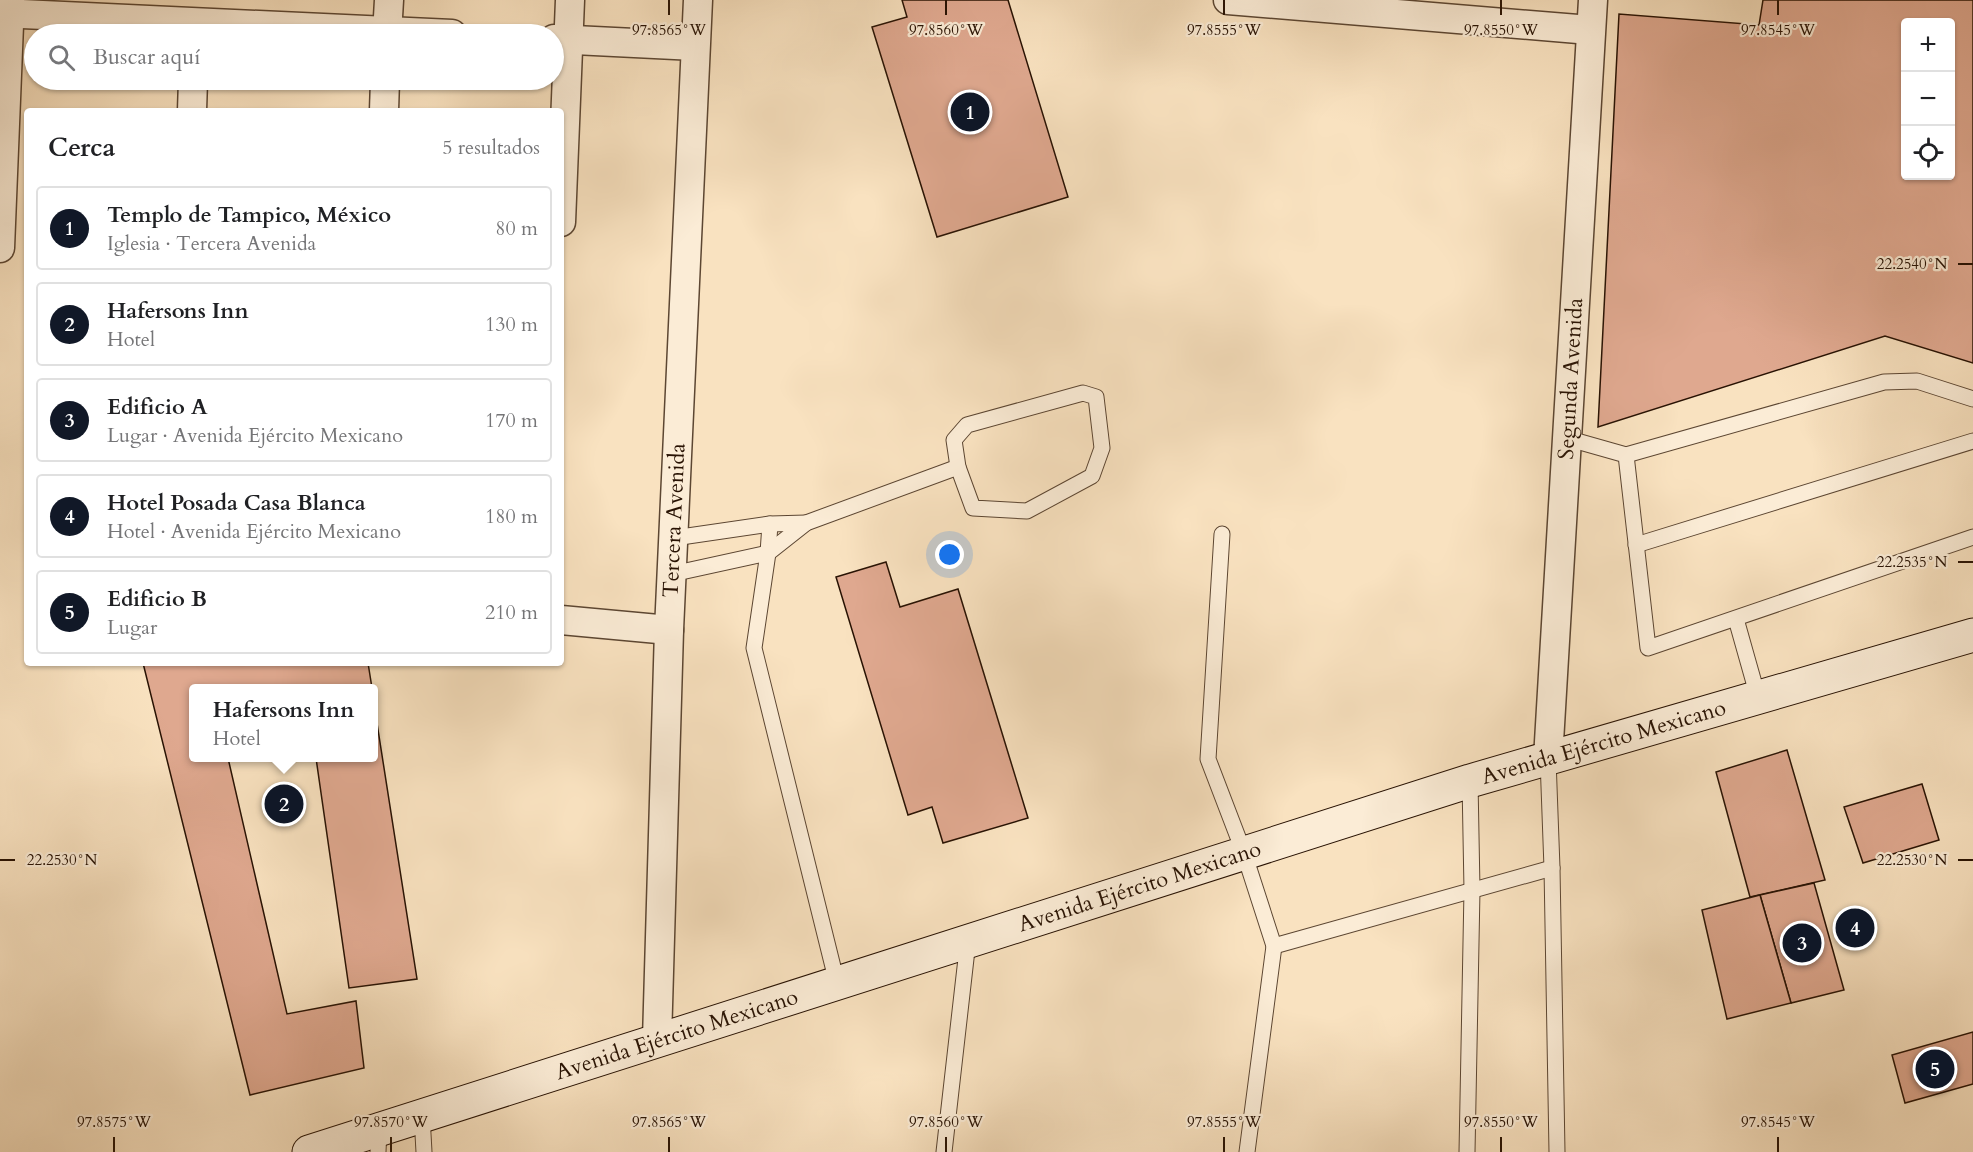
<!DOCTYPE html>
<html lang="es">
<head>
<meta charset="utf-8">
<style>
	body { margin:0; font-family:Cardo,serif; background:#f6f6f6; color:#202124 }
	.controls { position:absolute; right:18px; top:18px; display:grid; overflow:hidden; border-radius:6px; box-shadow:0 2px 4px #0004 }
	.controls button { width:54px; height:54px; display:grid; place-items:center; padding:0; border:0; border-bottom:2px solid #e0e0e0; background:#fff; color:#202124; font:30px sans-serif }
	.you { position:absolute; left:950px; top:555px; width:21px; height:21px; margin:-15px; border:4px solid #fff; border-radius:50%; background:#1a73e8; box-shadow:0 0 0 9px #1a73e833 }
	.badge { display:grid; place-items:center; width:39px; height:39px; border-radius:50%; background:#111827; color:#fff; font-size:20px; font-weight:700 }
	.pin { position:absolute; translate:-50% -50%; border:3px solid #fff; box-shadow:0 2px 6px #0006 }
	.popup { position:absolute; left:189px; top:684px; width:189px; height:78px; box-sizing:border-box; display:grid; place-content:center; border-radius:6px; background:#fff; filter:drop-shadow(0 2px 4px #0005); font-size:20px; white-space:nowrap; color:#757577 }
	.popup b { font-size:22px; color:#202124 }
	.popup::after { content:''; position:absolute; left:50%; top:100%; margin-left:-12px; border:12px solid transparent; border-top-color:#fff }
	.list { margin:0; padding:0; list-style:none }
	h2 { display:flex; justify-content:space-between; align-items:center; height:78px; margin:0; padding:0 24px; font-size:26px }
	h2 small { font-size:20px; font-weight:400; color:#757577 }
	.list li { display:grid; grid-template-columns:39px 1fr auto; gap:18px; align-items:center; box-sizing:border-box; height:84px; margin:0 12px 12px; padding:0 12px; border:2px solid #e0e0e0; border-radius:6px }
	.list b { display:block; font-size:22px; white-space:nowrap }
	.list p { margin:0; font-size:20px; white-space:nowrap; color:#757577 }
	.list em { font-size:20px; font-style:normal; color:#757577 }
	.icon { flex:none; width:33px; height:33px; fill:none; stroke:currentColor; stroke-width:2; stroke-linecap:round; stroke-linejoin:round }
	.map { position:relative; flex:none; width:1973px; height:1152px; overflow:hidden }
	.search { position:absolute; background:#fff; box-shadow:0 2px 4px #0004; left:24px; top:24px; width:540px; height:66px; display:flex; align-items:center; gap:15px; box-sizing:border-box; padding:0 21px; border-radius:33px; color:#757577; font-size:22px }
	.panel { position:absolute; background:#fff; box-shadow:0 2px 4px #0004; left:24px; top:108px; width:540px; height:558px; border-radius:6px }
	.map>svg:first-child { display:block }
	.building { fill:#dfa88f; stroke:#281203; stroke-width:1.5; fill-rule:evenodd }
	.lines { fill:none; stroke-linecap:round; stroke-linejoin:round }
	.lane-casing { stroke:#5c4632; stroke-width:17 }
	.street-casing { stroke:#5c4632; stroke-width:31 }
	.secondary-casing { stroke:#281203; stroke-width:35 }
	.lane { stroke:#fbecd6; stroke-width:15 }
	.street { stroke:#fbecd6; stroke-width:28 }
	.secondary { stroke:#fbecd6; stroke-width:33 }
	.ticks { fill:none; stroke:#281203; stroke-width:2 }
	.labels { text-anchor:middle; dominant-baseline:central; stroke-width:4.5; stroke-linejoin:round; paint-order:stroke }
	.street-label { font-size:22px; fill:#281203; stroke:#fbecd6 }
	.ticks-label { font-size:15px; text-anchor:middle; fill:#281203; stroke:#fbecd6; stroke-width:4.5; stroke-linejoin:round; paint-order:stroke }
</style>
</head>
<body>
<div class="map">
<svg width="1973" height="1152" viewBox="0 0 1973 1152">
	<rect width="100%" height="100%" fill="#f9e2c0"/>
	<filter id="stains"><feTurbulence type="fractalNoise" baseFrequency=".00333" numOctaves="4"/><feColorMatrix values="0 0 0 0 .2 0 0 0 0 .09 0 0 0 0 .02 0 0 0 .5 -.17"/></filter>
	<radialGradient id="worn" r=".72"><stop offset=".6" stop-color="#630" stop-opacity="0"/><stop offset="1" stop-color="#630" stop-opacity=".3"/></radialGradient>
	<g class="building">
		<path d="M902 0H1008L1068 197 937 237 872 27 907 17Z"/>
		<path d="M1763 0H1973V363L1885 336 1598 427 1619 14 1759 25ZM1906 22H1950V176H1906Z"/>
		<path d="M886 562 900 607 958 589 1028 818 943 843 932 807 908 815 836 577Z"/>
		<path d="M143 663H368L372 688H194V758H228L287 1014 356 1001 364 1068 250 1095Z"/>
		<path d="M374 704 417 979 349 988 316 758H374Z"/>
		<path d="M1787 750 1825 880 1750 897 1716 772Z"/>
		<path d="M1922 784 1939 840 1863 863 1844 807Z"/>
		<path d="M1814 883 1844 990 1791 1003 1760 895Z"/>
		<path d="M1760 895 1791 1003 1727 1019 1702 910Z"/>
		<path d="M1973 1032V1084L1905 1103 1892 1055Z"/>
	</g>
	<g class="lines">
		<g class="lane-casing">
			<g id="lane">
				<path d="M1083 393 1096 397 1102 448 1092 476 1027 511 973 508 958 467 954 440 967 425Z"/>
				<path d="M1566 438 1626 455 1648 648 1973 537"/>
				<path d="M1626 455 1884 382 1917 381 1973 399"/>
				<path d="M770 524 768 553 754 648 837 983"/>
				<path d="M1222 534 1208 759 1244 853 1274 946 1247 1152"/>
				<path d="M674 538 770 524 806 523"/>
				<path d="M1636 545 1973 441"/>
				<path d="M672 574 768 553 806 523 958 467"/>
				<path d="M1736 619 1758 697"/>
				<path d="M1548 759 1552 868 1557 1152"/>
				<path d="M1274 946 1552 868"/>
				<path d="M422 1116 424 1152"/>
				<path d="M378 1152 379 1129"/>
				<path d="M944 1152 968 941"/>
				<path d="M1467 1152 1472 890 1470 781"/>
			</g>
		</g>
		<g class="street-casing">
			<g id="street">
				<path d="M1228 0 1590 30"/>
				<path d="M0 13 452 34"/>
				<path d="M387 34 389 0"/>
				<path d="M554 39 695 46"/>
				<path d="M192 111 193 80"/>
				<path d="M384 111 385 80"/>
				<path d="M561 222 570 0"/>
				<path d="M0 248 10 0"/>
				<path d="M561 620 669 630"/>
				<path id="s1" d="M1548 759 1593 0"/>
				<path id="s2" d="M657 1040 669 630 698 0"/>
			</g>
		</g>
		<g class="secondary-casing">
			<g id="secondary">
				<path id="s3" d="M309 1152 1470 781 1973 635"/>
			</g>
		</g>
		<use href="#lane" class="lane"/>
		<use href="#street" class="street"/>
		<use href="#secondary" class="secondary"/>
	</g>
	<path class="ticks" d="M669 0V15M946 0V15M1224 0V15M1501 0V15M1778 0V15M1958 264H1973M1958 562H1973M0 860H15M1958 860H1973M114 1137V1152M391 1137V1152M669 1137V1152M946 1137V1152M1224 1137V1152M1501 1137V1152M1778 1137V1152"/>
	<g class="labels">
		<g class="street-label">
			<text stroke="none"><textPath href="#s1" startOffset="381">Segunda Avenida</textPath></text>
			<text stroke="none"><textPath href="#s2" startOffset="520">Tercera Avenida</textPath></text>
			<text stroke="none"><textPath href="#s3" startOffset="1358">Avenida Ejército Mexicano</textPath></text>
			<text stroke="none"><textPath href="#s3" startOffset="872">Avenida Ejército Mexicano</textPath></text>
			<text stroke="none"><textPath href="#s3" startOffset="386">Avenida Ejército Mexicano</textPath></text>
		</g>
	</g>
	<g class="ticks-label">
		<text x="669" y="35">97.8565°W</text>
		<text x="946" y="35">97.8560°W</text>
		<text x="1224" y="35">97.8555°W</text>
		<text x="1501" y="35">97.8550°W</text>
		<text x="1778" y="35">97.8545°W</text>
		<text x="1912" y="269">22.2540°N</text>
		<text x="1912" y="567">22.2535°N</text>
		<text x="62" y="865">22.2530°N</text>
		<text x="1912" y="865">22.2530°N</text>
		<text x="114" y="1127">97.8575°W</text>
		<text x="391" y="1127">97.8570°W</text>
		<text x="669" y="1127">97.8565°W</text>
		<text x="946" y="1127">97.8560°W</text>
		<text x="1224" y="1127">97.8555°W</text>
		<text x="1501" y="1127">97.8550°W</text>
		<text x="1778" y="1127">97.8545°W</text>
	</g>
	<rect width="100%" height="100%" filter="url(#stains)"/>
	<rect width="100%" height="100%" fill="url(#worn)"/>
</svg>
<div class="controls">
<button>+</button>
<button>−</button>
<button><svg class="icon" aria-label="locate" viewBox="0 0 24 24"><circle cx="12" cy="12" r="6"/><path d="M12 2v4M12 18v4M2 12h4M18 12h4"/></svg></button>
</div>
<div class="you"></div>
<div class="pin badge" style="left:970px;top:112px">1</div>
<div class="pin badge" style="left:284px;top:804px">2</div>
<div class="popup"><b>Hafersons Inn</b>Hotel</div>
<div class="pin badge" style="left:1802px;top:943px">3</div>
<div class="pin badge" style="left:1855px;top:928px">4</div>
<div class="pin badge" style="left:1935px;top:1069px">5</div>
<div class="search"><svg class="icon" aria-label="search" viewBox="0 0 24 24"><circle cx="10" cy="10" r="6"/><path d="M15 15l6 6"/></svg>Buscar aquí</div>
<section class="panel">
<h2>Cerca<small>5 resultados</small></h2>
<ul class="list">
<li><span class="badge">1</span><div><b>Templo de Tampico, México</b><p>Iglesia · Tercera Avenida</p></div><em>80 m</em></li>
<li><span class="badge">2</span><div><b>Hafersons Inn</b><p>Hotel</p></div><em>130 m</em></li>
<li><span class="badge">3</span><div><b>Edificio A</b><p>Lugar · Avenida Ejército Mexicano</p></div><em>170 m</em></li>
<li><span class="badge">4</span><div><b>Hotel Posada Casa Blanca</b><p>Hotel · Avenida Ejército Mexicano</p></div><em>180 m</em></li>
<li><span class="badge">5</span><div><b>Edificio B</b><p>Lugar</p></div><em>210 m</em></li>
</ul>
</section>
</div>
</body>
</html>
